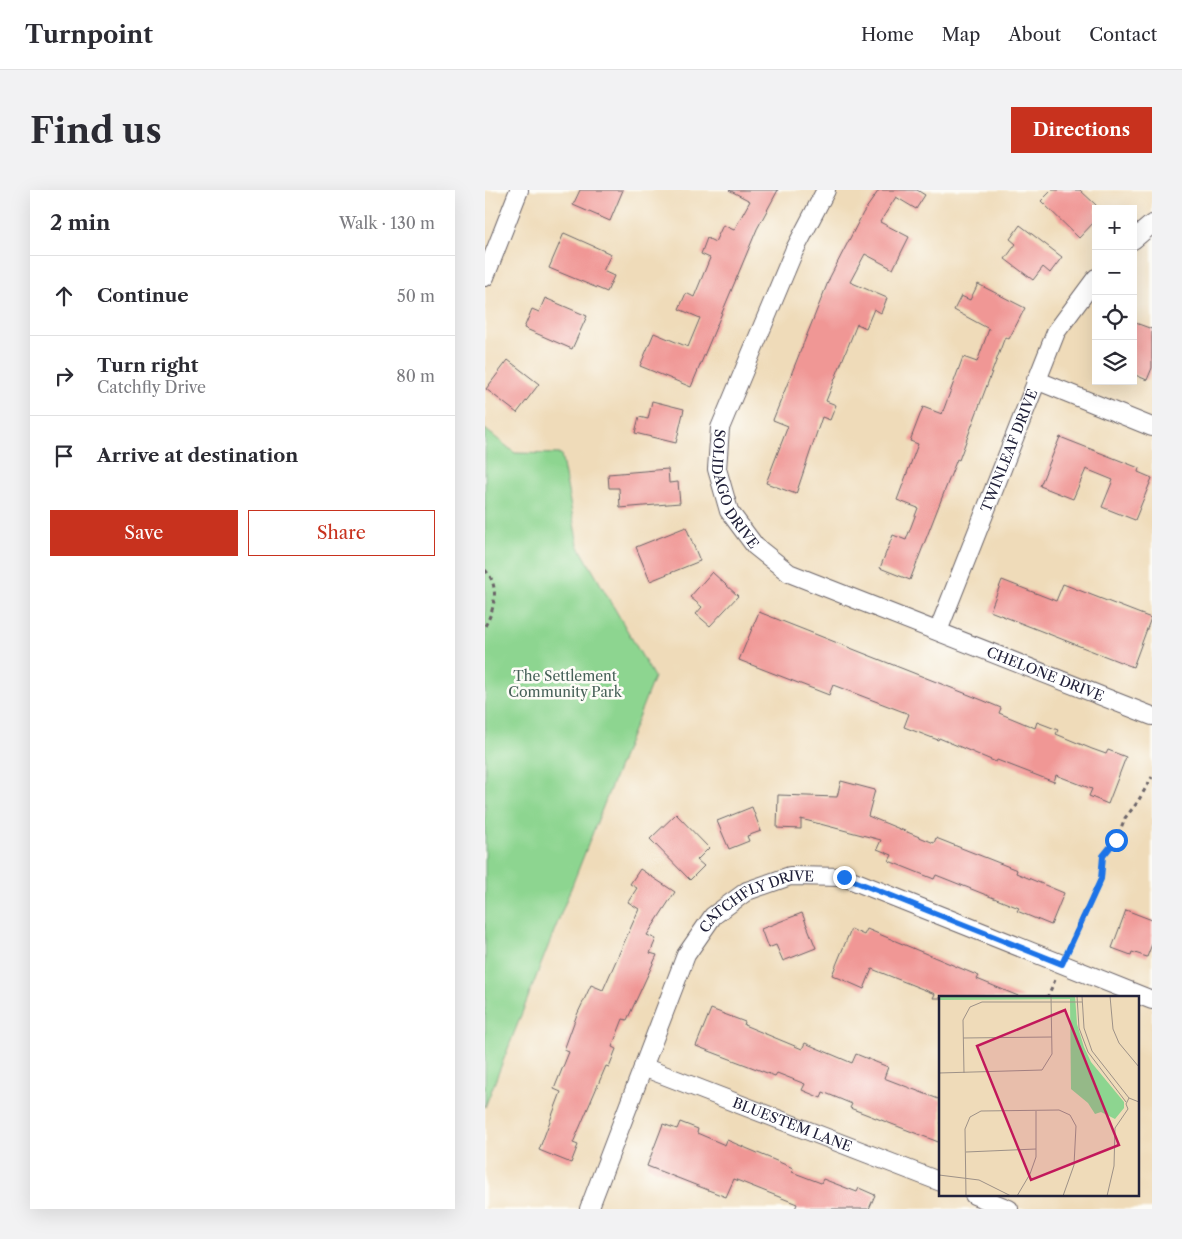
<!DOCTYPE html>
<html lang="en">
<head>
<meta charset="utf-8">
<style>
	body { margin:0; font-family:"Libre Caslon Text",serif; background:#f2f2f3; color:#2b2b33 }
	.controls { position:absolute; right:15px; top:15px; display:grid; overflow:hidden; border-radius:0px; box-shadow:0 5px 20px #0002 }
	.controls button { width:45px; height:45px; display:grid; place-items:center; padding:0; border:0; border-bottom:1px solid #e1e1e2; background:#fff; color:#2b2b33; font:25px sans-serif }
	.stop { position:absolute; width:15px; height:15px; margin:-11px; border:4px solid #1a73e8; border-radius:50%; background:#fff }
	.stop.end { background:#1a73e8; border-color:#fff; box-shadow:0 1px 5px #0008 }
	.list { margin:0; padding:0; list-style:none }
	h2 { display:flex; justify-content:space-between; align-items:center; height:65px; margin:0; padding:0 20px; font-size:21px }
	h2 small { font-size:16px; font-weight:400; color:#7c7c81 }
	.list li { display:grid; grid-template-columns:32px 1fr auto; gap:15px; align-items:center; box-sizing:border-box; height:80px; padding:0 20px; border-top:1px solid #e1e1e2 }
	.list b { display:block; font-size:19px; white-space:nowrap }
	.list p { margin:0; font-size:16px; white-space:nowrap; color:#7c7c81 }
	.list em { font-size:16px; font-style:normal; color:#7c7c81 }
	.actions { display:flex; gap:10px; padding:15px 20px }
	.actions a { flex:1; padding:11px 0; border:1px solid #c8321e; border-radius:0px; text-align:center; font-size:18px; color:#c8321e }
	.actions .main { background:#c8321e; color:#fff }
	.icon { flex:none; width:28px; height:28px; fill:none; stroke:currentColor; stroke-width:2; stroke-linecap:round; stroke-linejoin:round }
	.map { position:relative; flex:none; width:667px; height:1019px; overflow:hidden; border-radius:0px }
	header { display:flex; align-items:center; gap:30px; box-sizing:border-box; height:70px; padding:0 25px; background:#fff; border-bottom:1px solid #e1e1e2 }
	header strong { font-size:24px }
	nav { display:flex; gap:28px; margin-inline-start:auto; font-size:18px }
	.intro { display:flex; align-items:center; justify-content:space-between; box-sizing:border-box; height:120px; padding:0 30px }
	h1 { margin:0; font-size:35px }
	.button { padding:12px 22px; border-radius:0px; background:#c8321e; color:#fff; font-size:18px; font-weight:700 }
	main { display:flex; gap:30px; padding:0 30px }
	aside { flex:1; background:#fff; border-radius:0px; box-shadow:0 5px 20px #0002 }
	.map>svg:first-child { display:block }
	.green { fill:#8dd590; stroke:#587c66 }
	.building { fill:#f09795 }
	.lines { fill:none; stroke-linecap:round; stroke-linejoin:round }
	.street-casing { stroke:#6a6367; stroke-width:20 }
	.path { stroke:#6a6367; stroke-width:3; stroke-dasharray:4 4; stroke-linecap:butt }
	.street { stroke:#fff; stroke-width:18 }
	.route { stroke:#1a73e8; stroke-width:6 }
	.labels { text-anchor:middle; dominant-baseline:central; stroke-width:5; stroke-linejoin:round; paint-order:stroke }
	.street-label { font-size:14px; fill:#22223b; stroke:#fdfcf7 }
	.park-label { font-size:14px; fill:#476159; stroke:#fdfcf7 }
	.inset-road { fill:none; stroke:#9d9187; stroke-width:1 }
	.view { fill:#c2185b; fill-opacity:0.15; stroke:#c2185b; stroke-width:2.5 }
	.inset-edge { fill:none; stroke:#22223b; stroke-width:2.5 }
</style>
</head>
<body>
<header>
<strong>Turnpoint</strong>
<nav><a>Home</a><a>Map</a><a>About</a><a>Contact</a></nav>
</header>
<div class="intro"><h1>Find us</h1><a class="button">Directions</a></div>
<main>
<aside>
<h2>2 min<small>Walk · 130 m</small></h2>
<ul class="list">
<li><svg class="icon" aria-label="ahead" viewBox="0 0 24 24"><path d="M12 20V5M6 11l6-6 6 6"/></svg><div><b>Continue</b></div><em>50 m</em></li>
<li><svg class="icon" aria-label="right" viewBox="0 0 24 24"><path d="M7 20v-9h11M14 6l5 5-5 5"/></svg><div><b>Turn right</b><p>Catchfly Drive</p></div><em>80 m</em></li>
<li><svg class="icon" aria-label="arrive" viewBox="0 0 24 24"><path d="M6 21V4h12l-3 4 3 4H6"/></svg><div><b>Arrive at destination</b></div></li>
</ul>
<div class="actions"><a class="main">Save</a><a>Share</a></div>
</aside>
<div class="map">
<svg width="667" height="1019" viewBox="0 0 667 1019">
	<rect width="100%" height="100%" fill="#fdfcf7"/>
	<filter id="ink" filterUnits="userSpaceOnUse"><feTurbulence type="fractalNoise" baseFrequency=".02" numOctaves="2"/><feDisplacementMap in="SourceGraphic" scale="10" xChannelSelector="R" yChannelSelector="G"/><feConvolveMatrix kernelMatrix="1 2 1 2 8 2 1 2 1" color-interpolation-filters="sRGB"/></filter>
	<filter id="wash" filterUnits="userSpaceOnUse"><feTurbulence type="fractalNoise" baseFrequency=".0096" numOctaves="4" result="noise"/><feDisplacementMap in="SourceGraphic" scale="20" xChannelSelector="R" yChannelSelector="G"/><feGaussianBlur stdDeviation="1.12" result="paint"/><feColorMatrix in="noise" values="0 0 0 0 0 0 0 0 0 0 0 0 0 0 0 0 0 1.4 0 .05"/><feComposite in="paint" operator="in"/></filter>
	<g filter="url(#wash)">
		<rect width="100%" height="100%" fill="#efdbb9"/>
		<path class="green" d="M0 239 30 263 76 264 93 355 169 487 0 917Z"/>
		<g id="blocks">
			<g class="building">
				<path d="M95 0H138L125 31 88 15Z"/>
				<path d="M244 0H293L272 39 206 197 155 176 169 143 203 157 215 128 194 119 201 103 209 107 225 68 216 64 222 48 230 52 238 35 249 40 265 11Z"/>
				<path d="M394 0H432L440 5 431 19 411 7 395 32 424 47 408 79 380 64 365 92 402 108 396 123 389 119 381 138 372 134 341 211 351 215 345 230 337 227 311 304 281 293 303 236 288 230 345 87 378 23Z"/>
				<path d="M567 0H595L611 15V30L594 48 556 11Z"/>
				<path d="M535 35 577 67 565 83 558 77 548 90 520 69 531 54 525 49Z"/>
				<path d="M79 43 126 64 118 81 129 86 122 102 64 78Z"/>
				<path d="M493 94 540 118 524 149 520 147 474 270 472 269 425 390 395 378 408 345 421 350 433 318 412 310 433 254 425 251 438 217 457 224 478 167 492 172 504 139 469 120 476 106 485 110Z"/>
				<path d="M60 108 102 126 87 159 39 138 47 119 54 122Z"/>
				<path d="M648 132 667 139V178L662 190 648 184Z"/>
				<path d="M23 170 54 194 32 223 1 199Z"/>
				<path d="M167 211 199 219 191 253 150 243 154 227 163 229Z"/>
				<path d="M575 247 654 278 653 282 667 288 650 330 617 317 628 290 601 279 588 309 555 296Z"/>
				<path d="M183 279 184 293 193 292 195 313 135 318 134 298H124L123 284Z"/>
				<path d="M201 337 215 371 165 391 151 357Z"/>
				<path d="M227 382 253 406 225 436 211 424 217 417 205 407Z"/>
				<path d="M517 390 571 411 578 394 666 428 648 477 505 421Z"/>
				<path d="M274 422 497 510 516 518 514 523 550 538 552 532 573 540 571 544 607 559 621 564 623 560 641 567 623 614 604 606 607 599 571 585 569 592 512 570 511 572 454 548 453 550 419 537 424 524 348 495 344 505 254 470Z"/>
				<path d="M356 591 390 600 383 626 449 653 451 648 532 680 531 683 579 703 566 735 532 721 534 718 451 685 449 689 404 671 407 665 392 659 396 650 316 629V639L292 638 293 605 352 607Z"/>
				<path d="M267 617 276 641 262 646 264 651 244 659 232 631Z"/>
				<path d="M191 624 224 658 212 670 219 676 205 690 165 649Z"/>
				<path d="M155 679 190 702 162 745 171 749 165 763 172 765 142 830 138 829 127 857 131 859 124 877 121 876 88 953 93 955 86 973 54 960 76 902 69 899 84 862 79 860 91 827 106 795 118 800 154 719 143 712 152 698 145 694Z"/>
				<path d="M641 720 667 730V754L662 767 647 762 646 765 627 758Z"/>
				<path d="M317 723 331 758 298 771 291 755 283 758 276 739Z"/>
				<path d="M366 739 379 745 382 739 494 786 492 789 538 808H448L450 804 387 779 379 799 347 785Z"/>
				<path d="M226 819 260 832 259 835 317 859 320 853 367 873 371 864 403 877 399 888 456 910V953L365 918 367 914 338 902 336 908 317 900 320 894 292 883 290 886 211 856Z"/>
				<path d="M195 932 213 939 212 943 240 955 242 950 308 978 307 982 336 993 338 989 372 1002 374 998 390 1005 384 1019H310L312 1014 249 989 241 1007 162 976 178 934 192 939Z"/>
			</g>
		</g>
	</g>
	<g filter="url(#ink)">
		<use href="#blocks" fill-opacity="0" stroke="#6a6367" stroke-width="1"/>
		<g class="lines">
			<g class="street-casing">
				<g id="street">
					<path id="s1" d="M341 0 309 61 235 238 232 279 244 321 270 356 304 383 667 526"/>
					<path d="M648 50 667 34"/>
					<path d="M0 87 34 0"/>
					<path d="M551 190 667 237"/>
					<path id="s2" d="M453 441 571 142 611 88"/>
					<path id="s3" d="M158 877 456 992"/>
					<path d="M489 1005 524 1019"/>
					<path id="s4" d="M104 1019 201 765 228 726 262 701 305 686 359 687 667 810"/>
				</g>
			</g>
			<g class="path">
				<path d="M0 380C15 395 10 419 0 436"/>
				<path d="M583 759 616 689 618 666 631 650 640 628 652 613 667 587"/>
				<path d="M562 808 570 790"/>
			</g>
			<use href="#street" class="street"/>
		</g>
	</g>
	<g class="lines" filter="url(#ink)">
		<path class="route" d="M359 687 577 774 616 689 618 666 631 650"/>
	</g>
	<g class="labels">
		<g class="street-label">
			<text stroke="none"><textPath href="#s2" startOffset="194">TWINLEAF DRIVE</textPath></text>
			<text stroke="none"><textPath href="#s1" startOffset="326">SOLIDAGO DRIVE</textPath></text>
			<text stroke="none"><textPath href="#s1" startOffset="708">CHELONE DRIVE</textPath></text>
			<text stroke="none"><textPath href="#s4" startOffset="366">CATCHFLY DRIVE</textPath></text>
			<text stroke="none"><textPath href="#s3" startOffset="160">BLUESTEM LANE</textPath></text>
		</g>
		<g class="park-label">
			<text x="80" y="486">The Settlement<tspan x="80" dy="16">Community Park</tspan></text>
		</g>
	</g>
	<g transform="translate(454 806)">
		<rect width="200" height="200" fill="#efdbb9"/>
		<path d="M0 0H136L138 28 145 51 152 66 185 106V112L176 123 162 116 156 118 149 107 132 93 131 3 0 4Z" fill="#8dd590"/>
		<path class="inset-road" d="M138 0 140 32 149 56 187 106M143 0 145 32 153 55 190 102M171 0 174 33 180 47 200 71M24 42 113 41M0 77 103 74 113 58 112 0M25 77 24 24 31 11 43 6H143M189 113 187 108 190 102 200 106M27 156 97 153M0 179 40 184 72 200M27 200 26 133 31 121 42 115 120 114 131 119 137 130 135 169 124 200M78 200 91 178 97 161V115M168 200 175 170 176 132 189 113"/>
		<path class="view" d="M126 14 180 149 92 184 38 50Z"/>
		<rect width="200" height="200" class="inset-edge"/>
	</g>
</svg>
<div class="controls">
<button>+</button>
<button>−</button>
<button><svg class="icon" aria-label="locate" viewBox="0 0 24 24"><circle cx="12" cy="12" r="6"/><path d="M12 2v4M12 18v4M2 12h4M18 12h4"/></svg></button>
<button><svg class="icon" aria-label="layers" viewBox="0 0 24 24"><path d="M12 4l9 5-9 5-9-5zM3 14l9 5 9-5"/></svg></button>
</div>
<div class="stop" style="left:631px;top:650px"></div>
<div class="stop end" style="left:359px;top:687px"></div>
</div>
</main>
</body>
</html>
